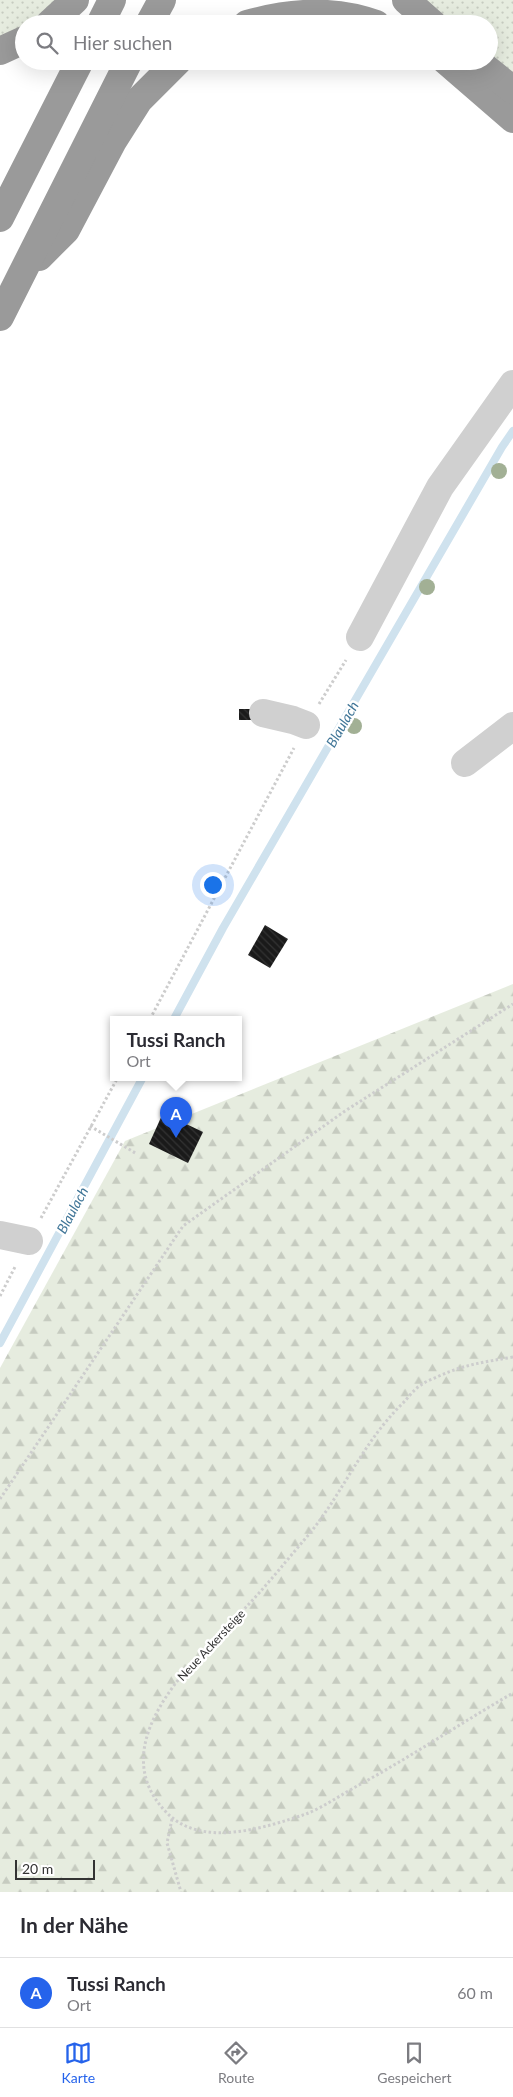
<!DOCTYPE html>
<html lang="de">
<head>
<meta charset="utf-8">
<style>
	body { margin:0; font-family:Lato,sans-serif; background:#f2f2f3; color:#2b2b33 }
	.scale { position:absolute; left:15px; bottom:12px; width:80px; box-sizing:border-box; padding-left:5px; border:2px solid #333; border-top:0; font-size:14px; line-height:18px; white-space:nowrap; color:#333; -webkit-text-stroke:4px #fff; paint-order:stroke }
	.you { position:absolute; left:212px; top:884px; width:18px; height:18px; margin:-12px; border:4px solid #fff; border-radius:50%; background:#1a73e8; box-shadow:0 0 0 8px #1a73e833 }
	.badge { display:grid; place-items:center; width:32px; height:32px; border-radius:50%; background:#2563eb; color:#fff; font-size:16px; font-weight:700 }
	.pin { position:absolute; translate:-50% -41px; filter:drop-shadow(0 1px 2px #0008) }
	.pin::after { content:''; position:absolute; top:26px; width:18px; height:15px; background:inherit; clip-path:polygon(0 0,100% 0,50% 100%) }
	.popup { position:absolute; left:110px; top:1016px; width:132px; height:65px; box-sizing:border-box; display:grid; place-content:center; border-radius:0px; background:#fff; filter:drop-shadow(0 1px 4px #0005); font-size:16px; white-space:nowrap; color:#7c7c81 }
	.popup b { font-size:19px; color:#2b2b33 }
	.popup::after { content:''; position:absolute; left:50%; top:100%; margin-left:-10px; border:10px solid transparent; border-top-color:#fff }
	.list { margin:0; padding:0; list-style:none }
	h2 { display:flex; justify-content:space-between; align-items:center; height:65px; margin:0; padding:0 20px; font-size:21px }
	h2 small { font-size:16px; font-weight:400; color:#7c7c81 }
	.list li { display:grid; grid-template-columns:32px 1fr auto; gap:15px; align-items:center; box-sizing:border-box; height:70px; padding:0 20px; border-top:1px solid #e1e1e2 }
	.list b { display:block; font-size:19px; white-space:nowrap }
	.list p { margin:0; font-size:16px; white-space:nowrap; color:#7c7c81 }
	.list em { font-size:16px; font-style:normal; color:#7c7c81 }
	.icon { flex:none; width:28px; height:28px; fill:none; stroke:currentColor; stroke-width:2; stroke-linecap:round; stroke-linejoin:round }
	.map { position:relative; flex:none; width:513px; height:1892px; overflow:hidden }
	.search { position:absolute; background:#fff; box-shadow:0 5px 20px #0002; left:15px; right:15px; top:15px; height:55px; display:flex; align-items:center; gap:12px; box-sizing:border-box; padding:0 18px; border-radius:28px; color:#7c7c81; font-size:19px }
	.sheet { height:135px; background:#fff }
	nav { display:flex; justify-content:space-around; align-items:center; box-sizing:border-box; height:70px; border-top:1px solid #e1e1e2; background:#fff; font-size:14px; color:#7c7c81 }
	nav a { display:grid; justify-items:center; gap:2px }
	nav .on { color:#2563eb }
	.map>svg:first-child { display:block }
	.grass { fill:url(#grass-dots) }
	.forest { fill:url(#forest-firs) }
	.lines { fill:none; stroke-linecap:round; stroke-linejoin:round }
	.stream { stroke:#cfe2ee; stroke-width:8 }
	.building { fill:url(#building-back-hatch) }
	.path { stroke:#cdcdcd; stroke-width:3; stroke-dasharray:2.5 2.5; stroke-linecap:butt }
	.minor { stroke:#d0d0d0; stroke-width:28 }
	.highway { stroke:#9a9a9a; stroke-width:28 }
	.tree { fill:#a2b095 }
	.labels { text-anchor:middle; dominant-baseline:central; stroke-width:5; stroke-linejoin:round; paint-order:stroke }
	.street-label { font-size:12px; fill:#333; stroke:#fff }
	.water-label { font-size:14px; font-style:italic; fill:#3f7597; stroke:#fff }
</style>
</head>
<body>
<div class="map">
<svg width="513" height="1892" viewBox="0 0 513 1892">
	<defs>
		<pattern id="grass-dots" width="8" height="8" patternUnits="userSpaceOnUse" patternTransform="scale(1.25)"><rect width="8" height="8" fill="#e6ecdf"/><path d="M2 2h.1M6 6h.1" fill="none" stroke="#c6cbc0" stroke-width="1.8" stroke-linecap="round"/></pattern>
		<pattern id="forest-firs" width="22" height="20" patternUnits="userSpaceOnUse" patternTransform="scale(1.25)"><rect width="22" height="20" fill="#e6ecdf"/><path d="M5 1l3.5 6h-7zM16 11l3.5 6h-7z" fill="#c6cbc0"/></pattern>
		<pattern id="building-back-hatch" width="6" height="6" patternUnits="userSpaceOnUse" patternTransform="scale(1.25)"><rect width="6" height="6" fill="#1a1a1a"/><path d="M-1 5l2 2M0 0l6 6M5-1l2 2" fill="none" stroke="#333"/></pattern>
	</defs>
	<rect width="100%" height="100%" fill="#fff"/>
	<g class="grass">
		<path d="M0 0H65L34 24H24V30L0 44Z"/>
		<path d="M422 0H513V75L489 56V24H449Z"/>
	</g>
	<path class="forest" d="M513 984V1892H0V1368L125 1141Z"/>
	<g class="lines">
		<g class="stream">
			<path d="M174 1019 223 928 502 447 513 431"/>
			<path d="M0 1343 143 1077"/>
		</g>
	</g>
	<g class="building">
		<rect x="239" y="709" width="16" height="11"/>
		<path d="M265 925 288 939 270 968 248 955Z"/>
		<path d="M163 1113 203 1132 188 1163 149 1144Z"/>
	</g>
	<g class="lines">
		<g class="path">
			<path d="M319 704 346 660"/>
			<path d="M150 1019 294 748"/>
			<path d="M90 1126 137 1154"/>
			<path d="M41 1218 118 1077"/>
			<path d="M0 1296 16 1265"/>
			<path d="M513 1357C485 1362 466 1364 439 1376 433 1379 426 1381 421 1385 414 1389 409 1397 403 1403 361 1444 342 1496 305 1539 286 1561 268 1584 248 1605 201 1654 98 1741 166 1812 201 1849 264 1828 306 1814 324 1807 342 1794 359 1785 412 1756 461 1723 513 1693"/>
			<path d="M0 1499 183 1226 345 1111 513 1004"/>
			<path d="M172 1819 167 1843 181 1892"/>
		</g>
		<g class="minor">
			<path d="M360 637 440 487 513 384"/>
			<path d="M263 713 293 720 306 725"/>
			<path d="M465 763 513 726"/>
			<path d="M0 1235 29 1241"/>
		</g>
		<g class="highway">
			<path d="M406 0 433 24"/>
			<path d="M49 24 75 0"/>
			<path d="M100 24 112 0"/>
			<path d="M149 24 162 0"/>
			<path d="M247 24C289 12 335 9 376 24"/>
			<path d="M0 51 24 40"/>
			<path d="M446 61 513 119"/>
			<path d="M477 61 513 90"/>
			<path d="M0 218 80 61"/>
			<path d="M39 257 66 230 113 141 139 100 178 61"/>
			<path d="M0 317 129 61"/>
		</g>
	</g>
	<g class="tree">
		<circle cx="499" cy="471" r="8"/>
		<circle cx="427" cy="587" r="8"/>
		<circle cx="354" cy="726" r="8"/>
	</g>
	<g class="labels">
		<g class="street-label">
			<text transform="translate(211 1645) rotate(-47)">Neue Ackersteige</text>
		</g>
		<g class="water-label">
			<text transform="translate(342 724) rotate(-60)">Blaulach</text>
			<text transform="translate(72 1210) rotate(-62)">Blaulach</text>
		</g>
	</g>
</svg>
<div class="scale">20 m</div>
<div class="you"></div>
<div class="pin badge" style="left:176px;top:1138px">A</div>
<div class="popup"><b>Tussi Ranch</b>Ort</div>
<div class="search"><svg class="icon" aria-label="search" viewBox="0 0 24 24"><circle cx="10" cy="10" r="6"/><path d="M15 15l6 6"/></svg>Hier suchen</div>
</div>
<section class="sheet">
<h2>In der Nähe<small></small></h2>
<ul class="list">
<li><span class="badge">A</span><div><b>Tussi Ranch</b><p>Ort</p></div><em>60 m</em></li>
</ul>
</section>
<nav>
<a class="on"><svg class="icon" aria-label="map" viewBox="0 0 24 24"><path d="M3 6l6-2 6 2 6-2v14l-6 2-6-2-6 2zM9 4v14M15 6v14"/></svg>Karte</a>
<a><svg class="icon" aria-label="directions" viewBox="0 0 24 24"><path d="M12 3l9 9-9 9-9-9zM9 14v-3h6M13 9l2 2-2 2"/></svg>Route</a>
<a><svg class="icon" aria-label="saved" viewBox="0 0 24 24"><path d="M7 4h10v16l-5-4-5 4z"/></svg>Gespeichert</a>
</nav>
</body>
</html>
